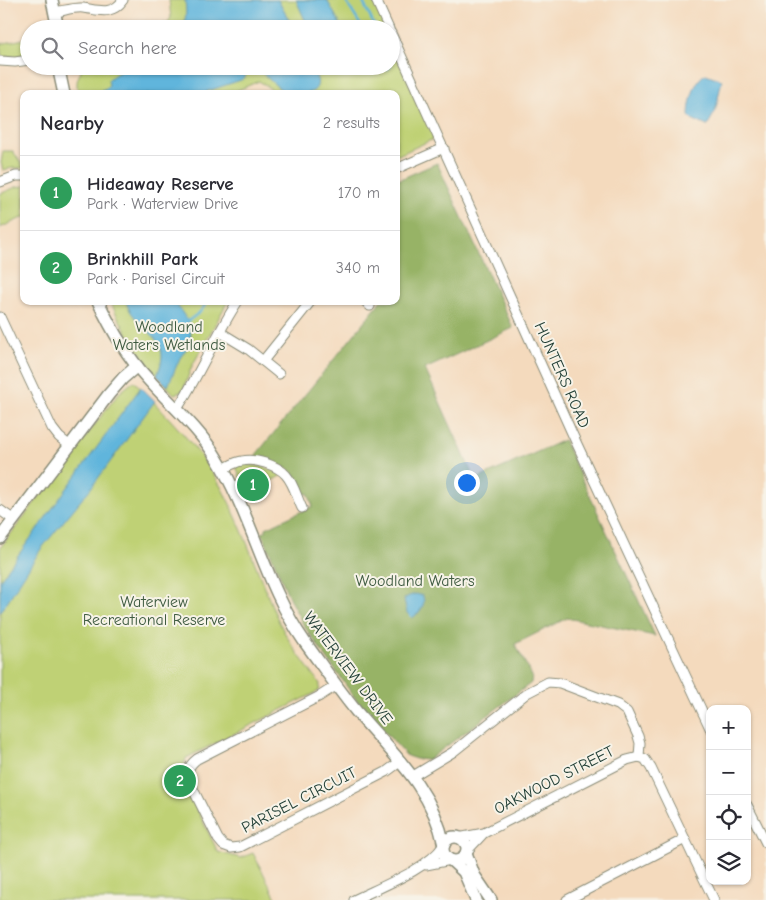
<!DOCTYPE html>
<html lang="en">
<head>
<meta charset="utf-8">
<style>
	body { margin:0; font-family:"Comic Neue",sans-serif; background:#f2f2f3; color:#2b2b33 }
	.controls { position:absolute; right:15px; bottom:15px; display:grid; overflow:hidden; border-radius:10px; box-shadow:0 1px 4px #0004 }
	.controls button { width:45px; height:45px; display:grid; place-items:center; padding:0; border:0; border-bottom:1px solid #e1e1e2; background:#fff; color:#2b2b33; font:25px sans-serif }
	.you { position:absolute; left:466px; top:482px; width:18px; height:18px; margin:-12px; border:4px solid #fff; border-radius:50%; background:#1a73e8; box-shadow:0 0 0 8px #1a73e833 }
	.badge { display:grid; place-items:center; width:32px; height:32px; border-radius:50%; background:#c8321e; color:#fff; font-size:16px; font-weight:700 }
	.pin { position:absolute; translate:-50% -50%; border:2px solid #fff; box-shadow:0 1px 5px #0006 }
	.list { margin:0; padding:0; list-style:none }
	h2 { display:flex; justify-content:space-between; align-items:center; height:65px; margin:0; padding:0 20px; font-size:21px }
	h2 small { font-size:16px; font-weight:400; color:#7c7c81 }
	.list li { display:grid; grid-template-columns:32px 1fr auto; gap:15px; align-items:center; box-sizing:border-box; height:75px; padding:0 20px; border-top:1px solid #e1e1e2 }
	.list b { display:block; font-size:19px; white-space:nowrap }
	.list p { margin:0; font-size:16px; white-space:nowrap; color:#7c7c81 }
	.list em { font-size:16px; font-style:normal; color:#7c7c81 }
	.icon { flex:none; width:28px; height:28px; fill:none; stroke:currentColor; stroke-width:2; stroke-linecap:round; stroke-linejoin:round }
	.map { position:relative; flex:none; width:766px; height:900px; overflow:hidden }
	.search { position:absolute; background:#fff; box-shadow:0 1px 4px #0004; left:20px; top:20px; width:380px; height:55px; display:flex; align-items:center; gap:12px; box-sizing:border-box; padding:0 18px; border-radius:28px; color:#7c7c81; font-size:19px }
	.panel { position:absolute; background:#fff; box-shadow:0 1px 4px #0004; left:20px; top:90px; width:380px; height:215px; border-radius:10px }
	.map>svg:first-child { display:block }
	.green { fill:#bfd174; stroke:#6f8754 }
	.forest { fill:#97b366; stroke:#5b784d }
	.water { fill:#60b5dc; stroke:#407988 }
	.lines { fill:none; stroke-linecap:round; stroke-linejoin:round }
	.stream { stroke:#60b5dc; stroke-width:2.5 }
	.minor-casing { stroke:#8a8c78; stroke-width:11 }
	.tertiary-casing { stroke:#8a8c78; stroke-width:14 }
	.minor { stroke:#fff; stroke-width:9 }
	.tertiary { stroke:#fff; stroke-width:11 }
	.labels { text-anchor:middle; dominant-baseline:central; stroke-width:4; stroke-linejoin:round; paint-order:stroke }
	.park-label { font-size:16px; fill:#3f5b41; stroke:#f7f3e8 }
	.street-label { font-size:16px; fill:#1f3d34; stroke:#f7f3e8 }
</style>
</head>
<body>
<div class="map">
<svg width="766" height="900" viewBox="0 0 766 900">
	<rect width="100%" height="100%" fill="#f7f3e8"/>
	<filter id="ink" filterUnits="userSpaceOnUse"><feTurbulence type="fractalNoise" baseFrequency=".02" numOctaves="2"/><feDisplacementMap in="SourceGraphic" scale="10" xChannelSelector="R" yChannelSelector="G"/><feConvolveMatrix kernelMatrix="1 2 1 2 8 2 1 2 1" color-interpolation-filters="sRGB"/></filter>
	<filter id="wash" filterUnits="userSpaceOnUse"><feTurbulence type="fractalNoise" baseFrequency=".0096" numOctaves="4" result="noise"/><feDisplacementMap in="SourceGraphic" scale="20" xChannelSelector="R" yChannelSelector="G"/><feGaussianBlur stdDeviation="1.12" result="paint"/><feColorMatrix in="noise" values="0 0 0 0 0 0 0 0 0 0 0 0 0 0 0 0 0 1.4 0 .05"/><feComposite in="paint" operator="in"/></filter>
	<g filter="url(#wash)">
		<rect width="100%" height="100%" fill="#f4dabd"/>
		<g class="green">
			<path d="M169 0H376L389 29H143L167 23 171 18Z"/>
			<path d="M391 34 438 137 396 156V94H273L271 89 259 81 229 94H79C76 85 76 80 81 72L79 66H391Z"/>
			<path d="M29 38V55L2 57 0 44Z"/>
			<path d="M3 151H13L24 168H13L3 170 1 163Z"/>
			<path d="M24 186V217L0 228V194L16 187Z"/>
			<path d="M110 301H228L191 368 184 388 181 392 174 394C146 365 127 337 110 301Z"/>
			<path d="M134 381C166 416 198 445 221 487 245 530 259 579 280 624 291 646 306 665 320 684L319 691 186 758 181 777 218 852 241 858 253 853 277 900H0V548L119 393Z"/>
			<path d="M240 464C255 464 270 467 281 476L246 493 236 466Z"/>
		</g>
		<path class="forest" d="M437 163 513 328 425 369 475 480 564 440 655 636 567 618 515 644 532 676 531 683 428 760 416 759 407 756 360 705 304 626 291 602 262 533 266 531V528L313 506 308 493 303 495 292 472 277 463 255 456 375 309 380 301H396V285C404 277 403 263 396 255V181Z"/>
		<g class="water">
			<path d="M185 0H278L294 29H181C187 19 186 11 185 0Z"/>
			<path d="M296 0H327L343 29H309Z"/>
			<path d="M145 66H250L245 77 241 80 208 91 204 94H99L101 90 107 88 109 85 108 80C121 68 129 70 145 66Z"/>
			<path d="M256 66H309C322 80 321 94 300 94 297 94 291 95 288 94 282 92 264 74 257 69Z"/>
			<path d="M706 74 722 80 715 112 707 126 692 119 689 116C689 104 694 79 706 74Z"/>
			<path d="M126 301H174L188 321 191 334 187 348 180 358 168 386 157 376C159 370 162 362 162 356 161 333 131 323 126 301Z"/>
			<path d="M141 387 155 401 91 488 41 549 0 613V580Z"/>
			<path d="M416 594 423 596C426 605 420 613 412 618L407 613 404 599 409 596Z"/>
		</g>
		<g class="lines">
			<g class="stream">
				<path d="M345 0 363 29"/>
				<path d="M362 0 376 29"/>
				<path d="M382 66 387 69 391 66"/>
				<path d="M188 321 200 312 208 301"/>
			</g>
		</g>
	</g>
	<g filter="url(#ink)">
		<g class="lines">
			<g class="minor-casing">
				<g id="minor">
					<path d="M376 0 389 29"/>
					<path d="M55 12C63 11 74 7 83 8 98 10 112 16 123 0"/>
					<path d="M391 33 576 442 710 728"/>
					<path d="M0 61 15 62 29 60"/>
					<path d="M396 169 444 148"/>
					<path d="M0 182 16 176H24"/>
					<path d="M365 301 370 306"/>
					<path d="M0 317 52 428 59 437 70 446"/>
					<path d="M220 332 248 349 279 374"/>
					<path d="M263 361 311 301"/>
					<path d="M177 409C200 374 215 336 238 301"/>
					<path d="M223 469C229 466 235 462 242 461 255 458 277 465 286 475 294 484 297 498 302 508"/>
					<path d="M0 510 14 520"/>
					<path d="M337 685 320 696 197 759C188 766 186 772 190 783L218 839 223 845 231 848 240 847 386 772 401 761"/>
					<path d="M639 757 645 759 651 768 714 900"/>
					<path d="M413 776 453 752 527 693 548 682 560 683 618 705 627 712 638 736 640 743 639 757"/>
					<path d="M747 805 766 843"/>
					<path d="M458 838 484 833 627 760 639 757"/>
					<path d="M466 852 482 835"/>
					<path d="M426 865 451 860"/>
					<path d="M354 900C380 887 428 869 443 846"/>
					<path d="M567 900 685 839"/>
				</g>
			</g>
			<g class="tertiary-casing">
				<g id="tertiary">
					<path d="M52 0 58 29"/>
					<path d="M58 66 64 94"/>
					<path d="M98 301C111 329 126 355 147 378 170 404 198 427 216 457 252 515 265 585 304 641 321 664 338 689 356 711 391 752 433 789 444 845"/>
					<path d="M0 538 109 394 123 378 137 366"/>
					<circle cx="455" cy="849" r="12"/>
					<path d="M466 853 474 875 491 900"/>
					<path d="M452 861 464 872 476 900"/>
				</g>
			</g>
			<use href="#minor" class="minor"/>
			<use href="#tertiary" class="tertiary"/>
		</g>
	</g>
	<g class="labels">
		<g class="park-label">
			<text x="169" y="327">Woodland<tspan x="169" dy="18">Waters Wetlands</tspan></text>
			<text x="415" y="581">Woodland Waters</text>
			<text x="154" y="602">Waterview<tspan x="154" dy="18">Recreational Reserve</tspan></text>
		</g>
		<g class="street-label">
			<text transform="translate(562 375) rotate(66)">HUNTERS ROAD</text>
			<text transform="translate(348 668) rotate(53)">WATERVIEW DRIVE</text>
			<text transform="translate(554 780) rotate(-27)">OAKWOOD STREET</text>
			<text transform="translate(299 800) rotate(-27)">PARISEL CIRCUIT</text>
		</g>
	</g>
</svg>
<div class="controls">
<button>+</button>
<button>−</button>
<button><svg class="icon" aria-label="locate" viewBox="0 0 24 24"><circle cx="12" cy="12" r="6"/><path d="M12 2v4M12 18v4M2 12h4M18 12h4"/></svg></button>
<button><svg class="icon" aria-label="layers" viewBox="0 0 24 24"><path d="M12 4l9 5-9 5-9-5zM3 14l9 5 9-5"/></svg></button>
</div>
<div class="you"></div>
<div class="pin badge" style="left:253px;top:485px;background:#2e9e5b">1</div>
<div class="pin badge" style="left:180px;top:781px;background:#2e9e5b">2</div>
<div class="search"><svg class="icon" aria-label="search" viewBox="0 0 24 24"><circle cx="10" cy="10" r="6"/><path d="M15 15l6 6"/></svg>Search here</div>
<section class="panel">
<h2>Nearby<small>2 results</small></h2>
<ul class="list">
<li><span class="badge" style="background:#2e9e5b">1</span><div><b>Hideaway Reserve</b><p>Park · Waterview Drive</p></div><em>170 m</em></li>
<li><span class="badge" style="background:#2e9e5b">2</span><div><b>Brinkhill Park</b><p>Park · Parisel Circuit</p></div><em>340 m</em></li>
</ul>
</section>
</div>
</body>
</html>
